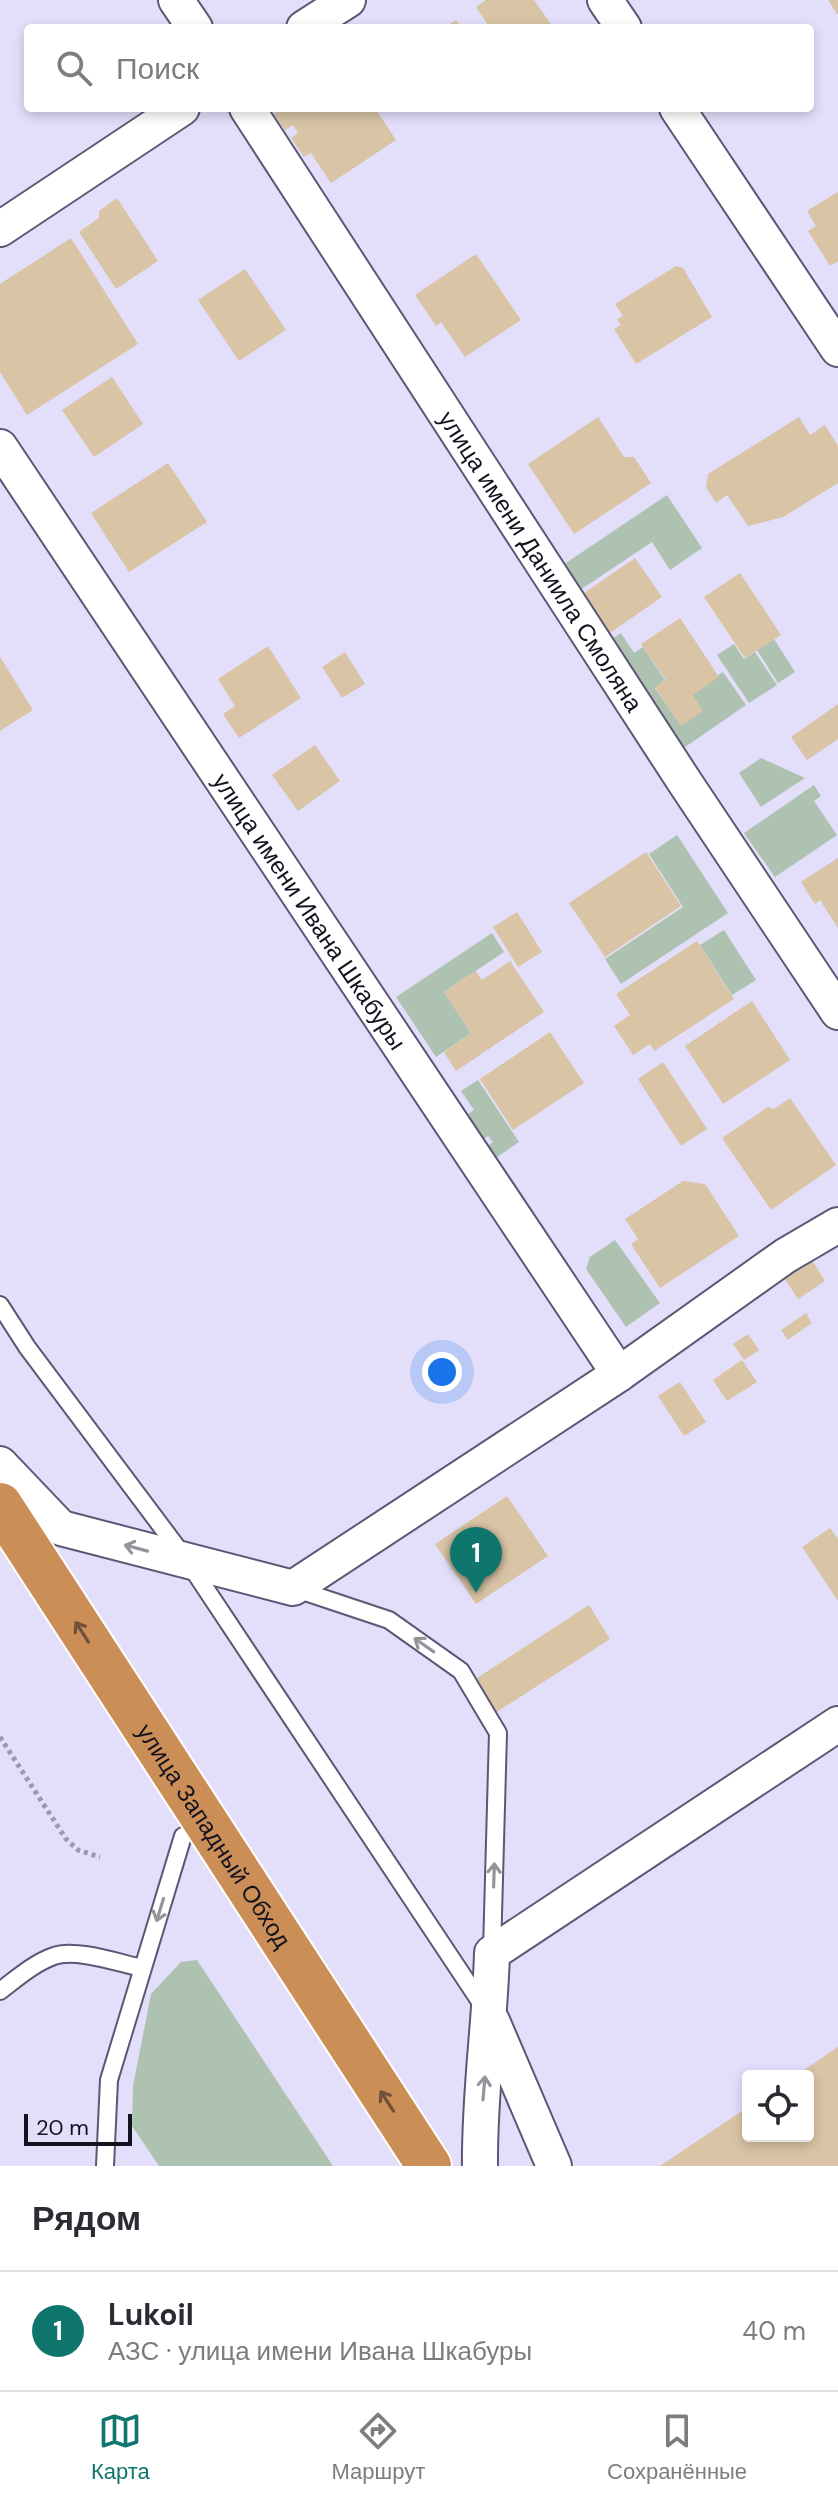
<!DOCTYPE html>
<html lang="ru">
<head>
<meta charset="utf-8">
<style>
	body { margin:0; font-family:"DM Sans",sans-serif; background:#f2f2f3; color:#2b2b33 }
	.controls { position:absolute; right:24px; bottom:24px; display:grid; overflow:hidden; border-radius:8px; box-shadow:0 4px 12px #0003 }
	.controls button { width:72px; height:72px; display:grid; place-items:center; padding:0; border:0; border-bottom:2px solid #e1e1e2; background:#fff; color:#2b2b33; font:40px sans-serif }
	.scale { position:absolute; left:24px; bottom:20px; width:108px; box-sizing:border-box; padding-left:8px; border:4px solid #14121e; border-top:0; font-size:22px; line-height:28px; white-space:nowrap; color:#14121e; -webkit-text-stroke:6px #e3defa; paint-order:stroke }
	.you { position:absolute; left:442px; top:1372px; width:28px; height:28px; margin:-20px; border:6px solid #fff; border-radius:50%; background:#1a73e8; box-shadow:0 0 0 12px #1a73e833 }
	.badge { display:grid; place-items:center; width:52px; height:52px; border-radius:50%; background:#0f766e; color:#fff; font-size:26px; font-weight:700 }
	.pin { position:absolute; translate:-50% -66px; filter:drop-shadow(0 2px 4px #0008) }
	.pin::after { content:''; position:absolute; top:42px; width:28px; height:24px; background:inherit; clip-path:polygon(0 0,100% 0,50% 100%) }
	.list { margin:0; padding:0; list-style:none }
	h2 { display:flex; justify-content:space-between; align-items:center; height:104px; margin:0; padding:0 32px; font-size:34px }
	h2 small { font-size:26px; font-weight:400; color:#7c7c81 }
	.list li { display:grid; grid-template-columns:52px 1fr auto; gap:24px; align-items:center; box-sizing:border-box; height:120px; padding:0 32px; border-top:2px solid #e1e1e2 }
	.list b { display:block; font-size:30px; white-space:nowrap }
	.list p { margin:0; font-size:26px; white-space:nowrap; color:#7c7c81 }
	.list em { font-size:26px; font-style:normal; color:#7c7c81 }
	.icon { flex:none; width:44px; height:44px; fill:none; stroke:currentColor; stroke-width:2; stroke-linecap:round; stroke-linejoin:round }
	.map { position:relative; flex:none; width:838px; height:2166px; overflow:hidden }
	.search { position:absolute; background:#fff; box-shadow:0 4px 12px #0003; left:24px; right:24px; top:24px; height:88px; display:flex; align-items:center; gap:20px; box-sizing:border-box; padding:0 28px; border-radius:8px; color:#7c7c81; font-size:30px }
	.sheet { height:224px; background:#fff }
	nav { display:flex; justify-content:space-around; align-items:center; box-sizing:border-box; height:112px; border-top:2px solid #e1e1e2; background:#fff; font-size:22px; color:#7c7c81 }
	nav a { display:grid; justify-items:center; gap:4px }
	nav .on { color:#0f766e }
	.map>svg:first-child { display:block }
	.green { fill:#aec2b1 }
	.building { fill:#d9c4a5 }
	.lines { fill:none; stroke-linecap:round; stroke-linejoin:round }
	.lane-casing { stroke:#5d5775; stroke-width:20 }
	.street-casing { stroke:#5d5775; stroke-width:38 }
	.highway-casing { stroke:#fff; stroke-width:48 }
	.path { stroke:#9c98ae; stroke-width:5; stroke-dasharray:4 4; stroke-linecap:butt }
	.lane { stroke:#fff; stroke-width:16 }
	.street { stroke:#fff; stroke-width:34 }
	.highway { stroke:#ca8e56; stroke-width:44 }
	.oneway { stroke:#95949a }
	.oneway2 { stroke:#6f503a }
	.labels { text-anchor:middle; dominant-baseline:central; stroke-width:8; stroke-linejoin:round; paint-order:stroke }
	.street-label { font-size:24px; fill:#14121e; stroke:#e3defa }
</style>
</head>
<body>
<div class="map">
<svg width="838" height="2166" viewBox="0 0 838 2166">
	<rect width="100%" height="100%" fill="#e3defa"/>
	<g class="green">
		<path d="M667 495 702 548 670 570 652 542 580 590 563 565Z"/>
		<path d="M621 633 634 653 643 647 665 680 655 688 680 724 690 694 723 672 746 705 675 754 615 666 626 658 613 638Z"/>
		<path d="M774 639 795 672 778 683 757 650Z"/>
		<path d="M734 644 744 659 755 652 777 685 749 703 717 655Z"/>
		<path d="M761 758 805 778 761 807 739 773Z"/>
		<path d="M814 785 821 796 814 801 837 835 775 877 744 833Z"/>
		<path d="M677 835 728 913 621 984 605 959 683 907 649 854Z"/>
		<path d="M724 930 756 980 732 995 700 945Z"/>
		<path d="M492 933 504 952 444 992 471 1033 436 1057 396 997Z"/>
		<path d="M478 1080 519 1142 490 1162 482 1151 493 1142 488 1136 477 1143 461 1119 474 1110 461 1091Z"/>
		<path d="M615 1240 660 1303 626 1327 586 1269 590 1257Z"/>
		<path d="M197 1960 333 2166H159L132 2126 133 2086 151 1994 181 1962Z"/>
	</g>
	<g class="building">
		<path d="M486 0H534L551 24 546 28H490L476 7Z"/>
		<path d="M828 0H838V15Z"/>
		<path d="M456 20 461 28H444Z"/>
		<path d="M283 108H375L396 140 331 183 311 153 304 157 291 138 298 133 293 125 285 130 274 114Z"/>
		<path d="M838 192V261L830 266 808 231 816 226 807 211Z"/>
		<path d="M117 198 158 261 116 289 79 232 99 218V211Z"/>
		<path d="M71 238 138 344 27 415 0 372V284Z"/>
		<path d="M476 254 521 320 465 357 441 322 436 326 415 295Z"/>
		<path d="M676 266 683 268 712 317 636 364 614 329 621 325 617 319 623 316 615 304Z"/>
		<path d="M245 269 286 330 239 361 198 300Z"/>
		<path d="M112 377 143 424 94 457 62 410Z"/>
		<path d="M598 417 624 457H634L651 483 574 534 528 464Z"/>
		<path d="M799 417 810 435 825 425 838 446V483L783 517 748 526 727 495 716 503 706 487 708 474Z"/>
		<path d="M168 463 207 522 129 572 91 513Z"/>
		<path d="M635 558 662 597 604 637 577 598Z"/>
		<path d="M740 573 781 635 745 658 704 597Z"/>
		<path d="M680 618 719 677 693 695 703 711 681 726 655 687 666 680 641 644Z"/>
		<path d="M268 646 301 698 239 738 223 714 235 706 218 679Z"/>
		<path d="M345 652 365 684 342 698 322 667Z"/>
		<path d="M0 657 33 710 0 731Z"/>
		<path d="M838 704V739L807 760 791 737Z"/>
		<path d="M315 745 340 781 298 811 272 775Z"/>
		<path d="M646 852 681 906 605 957 569 903Z"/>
		<path d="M838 858V928L820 900 815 904 801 882Z"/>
		<path d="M517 912 542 952 518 967 493 927Z"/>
		<path d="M697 941 734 999 654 1051 650 1044 633 1055 614 1026 630 1015 616 994Z"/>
		<path d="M510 961 544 1012 456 1071 444 1052 471 1033 444 992 476 971 482 980Z"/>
		<path d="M752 1001 790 1060 723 1104 685 1046Z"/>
		<path d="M550 1032 584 1083 513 1130 480 1079Z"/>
		<path d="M663 1062 707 1129 681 1146 638 1079Z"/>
		<path d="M790 1098 836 1165 771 1210 722 1138 768 1107 774 1109Z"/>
		<path d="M683 1181 705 1184 739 1236 660 1288 631 1244 638 1239 625 1219Z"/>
		<path d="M807 1252 825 1281 798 1299 779 1270Z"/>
		<path d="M806 1313 812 1323 788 1340 781 1330Z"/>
		<path d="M748 1334 759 1350 744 1360 733 1344Z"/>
		<path d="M742 1360 757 1382 727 1401 713 1380Z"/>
		<path d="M680 1382 706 1422 684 1436 658 1396Z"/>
		<path d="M507 1496 548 1556 476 1604 435 1544Z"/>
		<path d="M830 1528 838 1539V1601L802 1547Z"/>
		<path d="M589 1605 610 1639 492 1715 471 1682Z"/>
		<path d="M838 2047V2166H660L748 2107V2136H808V2076H795Z"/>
	</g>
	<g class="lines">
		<g class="lane-casing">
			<g id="lane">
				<path d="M0 1305 27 1347 188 1562 485 2009"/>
				<path d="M293 1588 389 1620 461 1671 498 1733 492 1951"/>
				<path d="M0 1991C16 1979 34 1963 54 1956 75 1948 119 1963 142 1968"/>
				<path d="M105 2166 109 2080 183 1836"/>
			</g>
		</g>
		<g class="street-casing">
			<g id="street">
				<path d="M176 0 195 28"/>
				<path d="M605 0 624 28"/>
				<path d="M304 28 348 0"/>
				<path id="s1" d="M247 108 684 781 838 1012"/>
				<path d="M677 108 838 349"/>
				<path d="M0 229 182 108"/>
				<path id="s2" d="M0 447 619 1374"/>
				<path d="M0 1464 61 1528 293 1588 619 1374 785 1256 838 1225"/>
				<path d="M492 2021 554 2166"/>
				<path d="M480 2166C479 2095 490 2024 492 1953L838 1724"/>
			</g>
		</g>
		<g class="highway-casing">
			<g id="highway">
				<path id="s3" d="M0 1505 429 2166"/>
			</g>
		</g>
		<path class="path" d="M0 1737 66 1839 78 1850 100 1857"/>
		<use href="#lane" class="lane"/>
		<use href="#street" class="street"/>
		<use href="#highway" class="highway"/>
	</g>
	<defs><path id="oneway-shaft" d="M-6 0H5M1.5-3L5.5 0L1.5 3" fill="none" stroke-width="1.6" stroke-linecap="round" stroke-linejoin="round" transform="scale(2)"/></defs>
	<g class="oneway">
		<use href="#oneway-shaft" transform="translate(136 1548) rotate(-165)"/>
		<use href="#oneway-shaft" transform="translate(424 1645) rotate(-145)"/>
		<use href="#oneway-shaft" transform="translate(494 1875) rotate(-88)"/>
		<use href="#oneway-shaft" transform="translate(160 1910) rotate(107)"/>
		<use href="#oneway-shaft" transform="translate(484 2088) rotate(-85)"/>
	</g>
	<g class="oneway2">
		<use href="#oneway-shaft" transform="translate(82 1632) rotate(-123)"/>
		<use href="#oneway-shaft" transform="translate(387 2101) rotate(-123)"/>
	</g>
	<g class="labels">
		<g class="street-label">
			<text stroke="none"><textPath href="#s1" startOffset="540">улица имени Даниила Смоляна</textPath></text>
			<text stroke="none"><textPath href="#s2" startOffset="558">улица имени Ивана Шкабуры</textPath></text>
			<text stroke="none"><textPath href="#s3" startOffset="394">улица Западный Обход</textPath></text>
		</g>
	</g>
</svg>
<div class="controls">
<button><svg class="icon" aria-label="locate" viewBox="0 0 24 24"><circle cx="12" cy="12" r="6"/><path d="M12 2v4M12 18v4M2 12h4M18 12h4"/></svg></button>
</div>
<div class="scale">20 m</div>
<div class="you"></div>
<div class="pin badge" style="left:476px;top:1593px">1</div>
<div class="search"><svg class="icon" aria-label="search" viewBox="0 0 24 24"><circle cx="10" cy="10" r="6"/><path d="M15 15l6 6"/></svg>Поиск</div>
</div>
<section class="sheet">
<h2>Рядом<small></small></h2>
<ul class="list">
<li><span class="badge">1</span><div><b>Lukoil</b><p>АЗС · улица имени Ивана Шкабуры</p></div><em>40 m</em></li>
</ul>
</section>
<nav>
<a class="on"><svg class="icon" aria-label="map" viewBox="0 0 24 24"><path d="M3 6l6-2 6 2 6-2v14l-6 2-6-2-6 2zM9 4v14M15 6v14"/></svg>Карта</a>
<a><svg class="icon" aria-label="directions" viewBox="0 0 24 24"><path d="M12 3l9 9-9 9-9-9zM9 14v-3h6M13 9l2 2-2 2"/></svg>Маршрут</a>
<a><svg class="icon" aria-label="saved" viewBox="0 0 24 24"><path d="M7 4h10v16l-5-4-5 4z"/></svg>Сохранённые</a>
</nav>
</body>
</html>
